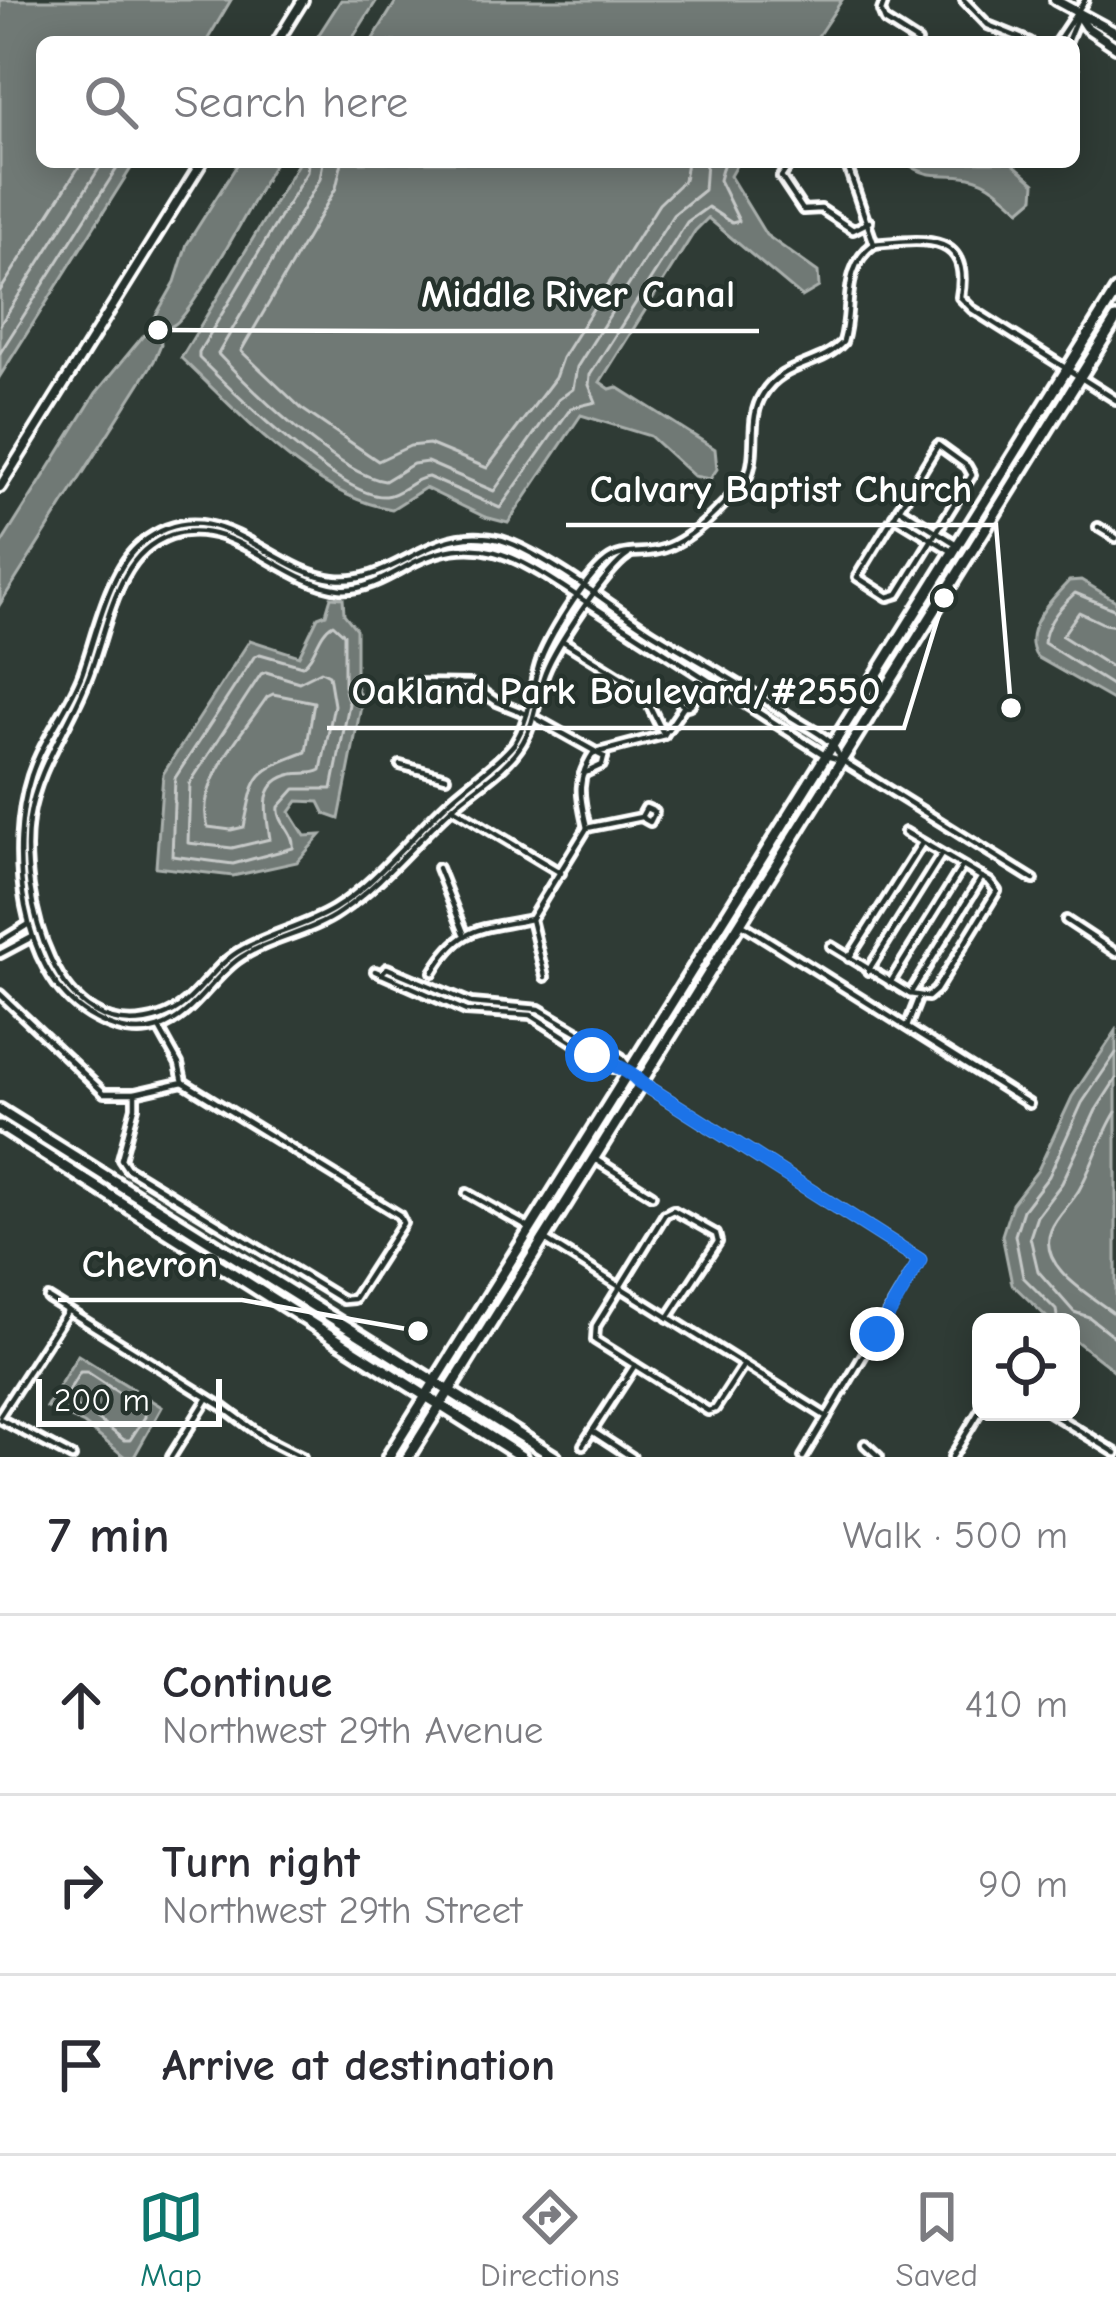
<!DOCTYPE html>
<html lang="en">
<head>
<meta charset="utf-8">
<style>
	body { margin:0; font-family:"Comic Neue",sans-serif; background:#f2f2f3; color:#2b2b33 }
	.controls { position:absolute; right:36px; bottom:36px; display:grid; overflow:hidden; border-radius:18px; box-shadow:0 6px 30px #0003 }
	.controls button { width:108px; height:108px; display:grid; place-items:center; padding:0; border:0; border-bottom:3px solid #e1e1e2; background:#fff; color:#2b2b33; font:60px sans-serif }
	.scale { position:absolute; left:36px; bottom:30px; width:186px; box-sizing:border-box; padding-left:12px; border:6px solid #fff; border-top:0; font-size:33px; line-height:42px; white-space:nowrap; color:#fff; -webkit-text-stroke:9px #26332d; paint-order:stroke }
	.stop { position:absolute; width:36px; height:36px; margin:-27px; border:9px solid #1a73e8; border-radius:50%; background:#fff }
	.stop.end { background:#1a73e8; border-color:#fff; box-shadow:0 3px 12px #0008 }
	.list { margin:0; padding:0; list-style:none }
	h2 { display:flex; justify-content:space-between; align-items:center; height:156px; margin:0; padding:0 48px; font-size:51px }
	h2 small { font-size:39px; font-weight:400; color:#7c7c81 }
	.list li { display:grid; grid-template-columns:78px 1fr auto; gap:36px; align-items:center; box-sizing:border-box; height:180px; padding:0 48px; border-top:3px solid #e1e1e2 }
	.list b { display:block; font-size:45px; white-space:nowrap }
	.list p { margin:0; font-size:39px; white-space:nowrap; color:#7c7c81 }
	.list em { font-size:39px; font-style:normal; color:#7c7c81 }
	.icon { flex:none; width:66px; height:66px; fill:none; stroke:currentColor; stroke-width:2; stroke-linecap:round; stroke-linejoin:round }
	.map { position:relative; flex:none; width:1116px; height:1457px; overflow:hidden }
	.search { position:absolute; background:#fff; box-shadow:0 6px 30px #0003; left:36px; right:36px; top:36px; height:132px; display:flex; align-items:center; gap:30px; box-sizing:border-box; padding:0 42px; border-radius:18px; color:#7c7c81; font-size:45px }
	.sheet { height:696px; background:#fff }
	nav { display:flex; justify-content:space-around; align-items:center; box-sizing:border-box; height:168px; border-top:3px solid #e1e1e2; background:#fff; font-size:33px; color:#7c7c81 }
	nav a { display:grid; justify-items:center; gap:6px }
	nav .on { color:#0f766e }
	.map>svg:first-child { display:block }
	.water { fill:#707975; stroke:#a9afac; stroke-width:3 }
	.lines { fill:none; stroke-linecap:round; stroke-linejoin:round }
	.shore { stroke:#c6c9c8; stroke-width:3 }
	.street-casing { stroke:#fff; stroke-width:14 }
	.secondary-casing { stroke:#fff; stroke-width:16 }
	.primary-casing { stroke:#fff; stroke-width:18 }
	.street { stroke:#26332d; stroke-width:4.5 }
	.secondary { stroke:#26332d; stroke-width:8 }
	.primary { stroke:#26332d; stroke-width:9 }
	.route { stroke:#1a73e8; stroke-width:15 }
	.leader { fill:none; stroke:#fff; stroke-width:4.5 }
	.callout-dot { fill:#fff; stroke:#26332d; stroke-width:4.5 }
	.callout-label { font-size:39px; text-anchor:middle; font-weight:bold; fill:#fff; stroke:#26332d; stroke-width:9; stroke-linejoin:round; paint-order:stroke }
</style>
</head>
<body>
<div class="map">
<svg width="1116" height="1457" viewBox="0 0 1116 1457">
	<rect width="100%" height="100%" fill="#2f3b35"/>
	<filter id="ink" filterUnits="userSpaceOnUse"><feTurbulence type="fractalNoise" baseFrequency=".00833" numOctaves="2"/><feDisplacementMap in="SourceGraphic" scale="24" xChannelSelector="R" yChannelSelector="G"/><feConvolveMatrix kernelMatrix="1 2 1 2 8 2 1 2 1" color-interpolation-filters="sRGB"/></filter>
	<g filter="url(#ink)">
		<g class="water">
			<path d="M0 0H231L206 42H42V162H135L0 376Z"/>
			<path d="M341 0H377L350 42H314Z"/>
			<path d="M397 0H842L818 36 825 42H371Z"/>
			<path d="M239 162H275C259 191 195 310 175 324 169 328 164 330 160 334L161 344 154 361 0 604V546L96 393 143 336 153 331 155 317 175 282 187 244Z"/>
			<path d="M299 162H738L730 176 766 235 818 272 819 287 802 297 708 218 695 231 600 382 610 389 617 387 715 449 717 469 710 479 694 476 650 436 581 415 508 523 485 517 425 488 392 509C312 497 238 411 181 358Z"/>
			<path d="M905 162H1011L1035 183 1034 198 1020 210C1006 197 990 181 970 177 941 171 932 182 905 162Z"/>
			<path d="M1081 580 1116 601V702L1037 657C1019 631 1052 599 1069 581Z"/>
			<path d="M331 597 343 598 344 614 356 629V686L362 701 339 819 325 814 319 802 298 801 290 812 305 836 321 835 297 862 233 876 156 867 163 774 250 640 299 656 318 617 326 614Z"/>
			<path d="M1116 1031V1372L1071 1337V1322H1052L1012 1284 1002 1235 1012 1204 1038 1170 1072 1097Z"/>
			<path d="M78 1355 162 1407 134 1457H125L84 1424 46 1407Z"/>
		</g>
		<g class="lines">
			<g class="shore">
				<path d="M308 162 307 172 199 352V358C230 389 343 500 386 496 401 495 412 479 428 477L500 508 571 408 596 402 589 385 590 375 687 222 708 207 732 223 739 221 719 180 724 162"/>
				<path d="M323 162 320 179 218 354C252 390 337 474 385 481L413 464 427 462 494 491 558 400 573 389 577 367 673 215 704 190 706 162"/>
				<path d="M342 162 336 188 241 351 302 409 378 461 410 446 429 444 487 468 555 378 562 358 659 204 684 180 687 162"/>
				<path d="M0 291 82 162"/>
				<path d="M0 325 103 162"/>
				<path d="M0 353 121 162"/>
				<path d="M1116 610 1075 593C1061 606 1045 624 1044 643L1116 688"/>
				<path d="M333 624 344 634V686L349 704 332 789H295L279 807C277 823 295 832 293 848L233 864 172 856 175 778 254 657 260 654 302 666C317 656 317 633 333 624Z"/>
				<path d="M1116 626 1104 624 1079 612 1062 636 1116 670"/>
				<path d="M321 671 329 675 334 705 321 770C312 775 305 772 293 774 256 782 267 816 270 839L232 848 188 843 190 783 261 674 266 672 299 682Z"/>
				<path d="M273 694 314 702 306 752C253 772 255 773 244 827L231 830 208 827C194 784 244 732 267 697Z"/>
				<path d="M1116 1079 1096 1110 1062 1183 1037 1216 1030 1237 1038 1271 1074 1312 1089 1317 1116 1338"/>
				<path d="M1116 1112C1101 1136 1093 1165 1079 1190 1071 1204 1057 1215 1051 1230 1036 1267 1093 1297 1116 1315"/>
				<path d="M1058 1322 1056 1310 1023 1277 1015 1235 1023 1210 1049 1176 1082 1103 1116 1053"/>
				<path d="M80 1372H87L145 1410V1417L130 1440H124L91 1414 65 1403V1397Z"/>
			</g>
			<g class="street-casing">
				<g id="street">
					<path d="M885 0 881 11 885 21 918 42"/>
					<path d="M964 0 988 25 1030 42"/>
					<path d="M1057 42 1085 0"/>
					<path d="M1067 42 1076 20"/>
					<path d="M1074 71V91"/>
					<path d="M791 162 781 177 803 210 821 209 853 230 869 222"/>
					<path d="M846 162 874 244"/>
					<path d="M874 244C920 240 972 230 960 297L972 309 1116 400"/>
					<path d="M938 445 967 466 972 475 898 594 888 597 857 577Z"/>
					<path d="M899 508 958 545"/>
					<path d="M894 516 953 552"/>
					<path d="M1098 527 1116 538"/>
					<path d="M628 555C606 569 555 647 545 673 536 696 536 720 523 742 507 769 478 785 454 806 416 840 384 882 340 912 309 934 266 939 237 960 209 981 193 1016 158 1028 134 1036 109 1027 89 1015 19 972 8 848 31 776 43 739 68 710 82 674 96 635 109 568 142 543 214 486 268 571 334 579 388 586 424 533 481 537 495 537 509 542 521 548 568 571 609 605 653 633 697 660 743 685 787 714 800 723 818 731 830 742 836 747 838 753 841 760L1034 880"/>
					<path d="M563 641 642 690 664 735"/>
					<path d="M408 683 471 684 497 702 527 714"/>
					<circle cx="686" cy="699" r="7"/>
					<path d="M537 719 596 752"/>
					<path d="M599 752 664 735 684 706"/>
					<path d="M841 760 826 756 588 603C526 563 481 525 407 566 387 577 364 591 340 589 282 583 232 515 171 535 151 542 135 557 125 576 108 607 101 645 88 678 70 726 37 766 29 819 18 894 54 1051 160 1017 197 1005 210 966 243 949 272 933 306 926 334 909 377 882 410 838 446 804 468 783 495 767 514 744 530 719 531 691 539 664 547 639 585 578 606 562 622 549 640 555 659 550 692 542 724 504 746 480 760 453 746 420 763 394 782 362 820 367 843 342 854 306 840 269 874 244"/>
					<path d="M400 765 446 777"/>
					<path d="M583 774 602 765 604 757"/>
					<path d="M453 808 561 873"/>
					<path d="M587 828 641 817 650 822 655 812 646 808 641 817"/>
					<path d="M587 828C580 797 575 780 594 752L604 757"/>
					<path d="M438 868 464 933"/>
					<path d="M1066 920 1116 953"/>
					<path d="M739 922 1029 1104"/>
					<path d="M0 942 29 924"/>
					<path d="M831 946 910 994 928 997 936 990 997 891 990 882 905 832"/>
					<path d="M0 954 32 937"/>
					<path d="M849 958 922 843"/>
					<path d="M375 971 466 1011 531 1015 614 1068 630 1070"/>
					<path d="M868 971 941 855"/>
					<path d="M433 972C462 924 480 930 531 919"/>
					<path d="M381 974 387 968 471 1003 539 1009 621 1057 640 1082 920 1260 803 1457"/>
					<path d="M545 977 531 919 587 828"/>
					<path d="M890 983 962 867"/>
					<path d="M0 994 104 1093H135L183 1082 179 1064 159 1028"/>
					<path d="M910 994 982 877"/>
					<path d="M907 1027 918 999"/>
					<path d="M135 1093V1107L121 1159 127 1168 343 1300 354 1299 403 1223 399 1215 183 1082"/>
					<path d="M593 1158 652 1195"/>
					<path d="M467 1193 531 1229"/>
					<path d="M542 1238 827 1417"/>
					<path d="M48 1298 223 1407 266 1439 302 1457"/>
					<path d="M668 1318 718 1242 716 1234 673 1210 665 1214 596 1326 595 1340 708 1411 715 1409 743 1366"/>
					<path d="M1049 1412 1116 1453"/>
					<path d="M0 1415 68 1310"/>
					<path d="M0 1419 72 1457"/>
					<path d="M592 1431 632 1457"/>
					<path d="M865 1444 879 1457"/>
					<path d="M583 1445 635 1365"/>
					<path d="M171 1457 208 1398"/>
					<path d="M952 1457 981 1409"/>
				</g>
			</g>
			<g class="secondary-casing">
				<g id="secondary">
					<path d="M1055 0 1116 33"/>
					<path d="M1078 15 1086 27 1116 47"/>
					<path d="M277 42 303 0"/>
					<path d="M0 487 202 162"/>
				</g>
			</g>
			<g class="primary-casing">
				<g id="primary">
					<path d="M0 1110 555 1457"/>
					<path d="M0 1126 522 1457"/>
					<path d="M388 1457 1116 291"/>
					<path d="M408 1457 1116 319"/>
				</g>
			</g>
			<use href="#street" class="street"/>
			<use href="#secondary" class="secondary"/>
			<use href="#primary" class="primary"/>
		</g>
	</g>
	<g class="lines" filter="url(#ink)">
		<path class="route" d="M592 1055C609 1064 628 1068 640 1082L920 1260 877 1334"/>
	</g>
	<path class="leader" d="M158 330L397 331H759M1011 708L996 525H566M944 598L904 728H327M418 1331L242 1300H58"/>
	<g class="callout-dot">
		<circle cx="158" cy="330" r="12"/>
		<circle cx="1011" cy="708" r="12"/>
		<circle cx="944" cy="598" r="12"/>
		<circle cx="418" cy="1331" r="12"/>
	</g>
	<g class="callout-label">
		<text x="578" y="307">Middle River Canal</text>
		<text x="781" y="502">Calvary Baptist Church</text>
		<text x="616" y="704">Oakland Park Boulevard/#2550</text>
		<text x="150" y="1277">Chevron</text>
	</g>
</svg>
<div class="controls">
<button><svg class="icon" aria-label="locate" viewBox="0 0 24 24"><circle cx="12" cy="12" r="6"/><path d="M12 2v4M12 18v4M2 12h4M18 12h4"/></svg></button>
</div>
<div class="scale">200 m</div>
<div class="stop" style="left:592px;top:1055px"></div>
<div class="stop end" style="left:877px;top:1334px"></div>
<div class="search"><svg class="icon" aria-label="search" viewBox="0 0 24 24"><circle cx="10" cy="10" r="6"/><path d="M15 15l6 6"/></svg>Search here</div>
</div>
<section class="sheet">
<h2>7 min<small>Walk · 500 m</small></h2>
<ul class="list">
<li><svg class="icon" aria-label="ahead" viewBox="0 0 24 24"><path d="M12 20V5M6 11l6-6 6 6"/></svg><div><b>Continue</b><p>Northwest 29th Avenue</p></div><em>410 m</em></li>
<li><svg class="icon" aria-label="right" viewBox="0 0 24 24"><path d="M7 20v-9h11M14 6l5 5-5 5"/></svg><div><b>Turn right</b><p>Northwest 29th Street</p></div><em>90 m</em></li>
<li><svg class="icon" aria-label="arrive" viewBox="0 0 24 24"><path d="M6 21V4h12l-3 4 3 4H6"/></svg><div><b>Arrive at destination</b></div></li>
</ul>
</section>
<nav>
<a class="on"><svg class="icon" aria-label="map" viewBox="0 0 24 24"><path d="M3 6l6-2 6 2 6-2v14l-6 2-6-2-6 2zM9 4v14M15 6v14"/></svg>Map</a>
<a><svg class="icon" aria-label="directions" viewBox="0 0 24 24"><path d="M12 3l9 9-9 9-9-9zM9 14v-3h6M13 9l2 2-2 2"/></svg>Directions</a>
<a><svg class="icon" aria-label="saved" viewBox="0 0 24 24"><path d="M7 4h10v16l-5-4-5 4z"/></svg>Saved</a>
</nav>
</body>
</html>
